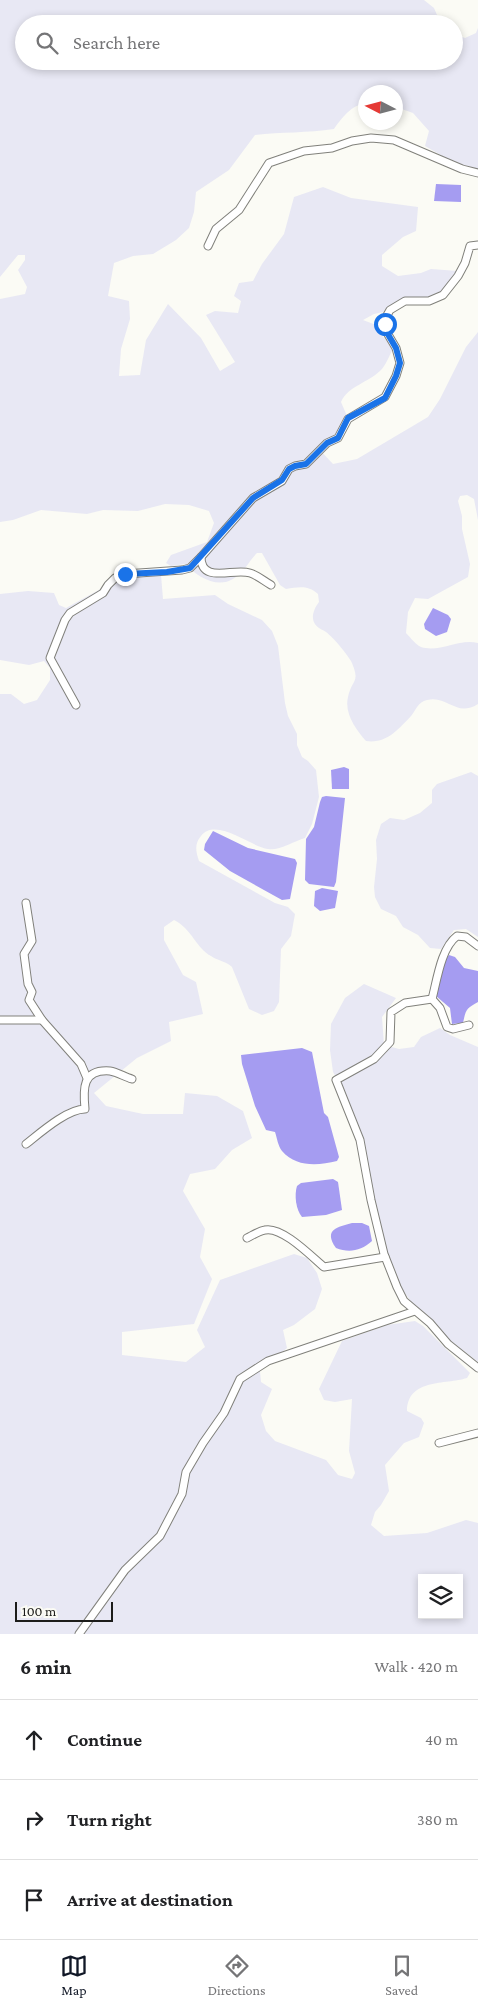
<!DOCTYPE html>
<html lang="en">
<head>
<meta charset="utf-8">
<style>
	body { margin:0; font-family:"Crimson Pro",serif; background:#f2f2f2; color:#202124 }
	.controls { position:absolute; right:15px; bottom:15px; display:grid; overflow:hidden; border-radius:0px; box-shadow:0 2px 8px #0003 }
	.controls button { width:45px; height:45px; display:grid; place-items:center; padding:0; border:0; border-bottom:1px solid #e0e0e0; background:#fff; color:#202124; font:25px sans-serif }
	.compass { position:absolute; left:358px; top:85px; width:45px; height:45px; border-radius:50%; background:#fff; box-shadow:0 2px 8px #0003; rotate:276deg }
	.scale { position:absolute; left:15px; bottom:12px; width:98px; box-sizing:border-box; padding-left:5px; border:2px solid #1c1c1a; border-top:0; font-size:14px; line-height:18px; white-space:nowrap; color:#1c1c1a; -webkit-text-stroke:4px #fbfbf5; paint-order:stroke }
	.stop { position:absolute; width:15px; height:15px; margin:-11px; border:4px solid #1a73e8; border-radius:50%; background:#fff }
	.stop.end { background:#1a73e8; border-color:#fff; box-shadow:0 1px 5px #0008 }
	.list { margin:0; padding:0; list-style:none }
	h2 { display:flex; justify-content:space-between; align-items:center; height:65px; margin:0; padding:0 20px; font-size:21px }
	h2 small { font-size:16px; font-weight:400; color:#757577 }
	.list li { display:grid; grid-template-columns:32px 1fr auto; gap:15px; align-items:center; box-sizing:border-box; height:80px; padding:0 20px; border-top:1px solid #e0e0e0 }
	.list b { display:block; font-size:19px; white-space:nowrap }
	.list em { font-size:16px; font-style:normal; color:#757577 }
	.icon { flex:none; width:28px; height:28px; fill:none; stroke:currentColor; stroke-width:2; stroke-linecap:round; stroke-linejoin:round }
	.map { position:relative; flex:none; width:478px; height:1634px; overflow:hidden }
	.search { position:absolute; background:#fff; box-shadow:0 2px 8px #0003; left:15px; right:15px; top:15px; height:55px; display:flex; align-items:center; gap:12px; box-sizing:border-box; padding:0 18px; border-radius:28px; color:#757577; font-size:19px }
	.sheet { height:305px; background:#fff }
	nav { display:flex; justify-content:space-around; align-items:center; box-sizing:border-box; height:70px; border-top:1px solid #e0e0e0; background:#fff; font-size:14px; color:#757577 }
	nav a { display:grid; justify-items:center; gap:2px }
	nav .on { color:#111827 }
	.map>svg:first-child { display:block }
	.green { fill:#e8e8f4; fill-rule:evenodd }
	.water { fill:#a59cf1 }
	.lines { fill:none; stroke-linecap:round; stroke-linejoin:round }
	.minor-casing { stroke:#80807b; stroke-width:9 }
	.minor { stroke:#fff; stroke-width:7 }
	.route { stroke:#1a73e8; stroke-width:6 }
</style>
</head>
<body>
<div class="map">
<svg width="478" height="1634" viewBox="0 0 478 1634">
	<rect width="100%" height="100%" fill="#fbfbf5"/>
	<g class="green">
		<path d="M0 0H424L434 8 441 24H24V61H454V34L465 38 476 33 478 28V169L453 162 425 146 429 131 413 113 396 107V92H366L365 104C352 104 341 119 334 129 308 133 281 132 255 135L229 170 196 192 194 212 189 228 176 240 153 254 133 256 114 263 108 296 129 301 130 319 121 349 119 376 140 375 146 340 168 304 201 338 220 371 235 362 206 315 215 311 238 313 241 301 234 296 239 283 253 281 262 264 284 234 294 197 323 187 351 198 418 207 416 231 403 237 382 255V266L398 276 421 273 431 269 458 271 455 280 435 298 404 300 388 311 374 314 363 320 376 325C379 339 389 337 393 349 389 356 386 365 381 370 368 383 348 386 341 402L347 416 336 435 318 448 333 464 357 459 428 417 440 399 466 347 478 332V520L474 499 467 495 460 496 458 501 462 516V529L470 564 468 577 428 599 415 598 408 612 406 633C410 637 416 645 421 647 440 653 459 638 478 643V704C456 718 448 695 427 700 418 702 416 710 411 716 398 730 386 744 366 741 356 730 344 713 348 697 352 678 361 683 351 661 347 654 333 637 326 632 323 630 322 630 319 628 309 621 313 610 319 602L318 594C308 585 299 587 286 589L280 585 262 553H257C249 561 243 574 233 579 217 589 196 576 185 564L171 566 166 563 171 555 207 542 214 523 209 511 189 505 165 504 138 511 103 510 87 514 41 510 13 520 0 522V299L25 294 27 287 18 270 25 260V255H18L0 277Z"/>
		<path d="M126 575H161L163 599 215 595 228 604 262 620 272 631 278 646 285 703 288 716 297 734V745L302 757 308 761 316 770 319 797 312 824 305 838C294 841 279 851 268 849 249 846 216 817 201 836 194 844 196 852 199 861L275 903 288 907 295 914 291 936 281 949 279 1002 274 1011 262 1015 249 1009 232 967C226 961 218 961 211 956 196 948 192 929 174 920L164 927V940L183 975 196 982 203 1014 169 1022 171 1041 137 1058 94 1093 106 1106 143 1114H183L185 1093 217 1096 243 1111 252 1138 232 1150 215 1169 190 1174 183 1191 205 1229 200 1257 212 1279 194 1324 122 1332V1355L186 1362 205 1347 197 1330 220 1280 294 1254 307 1258 317 1273 322 1289 315 1309 294 1325 283 1330 287 1348 280 1354 259 1361 261 1382 272 1389 261 1415 266 1431 275 1441 326 1460 338 1475 352 1479 355 1473 349 1451 352 1399 335 1402 324 1400 319 1389 342 1341 387 1325 415 1321 423 1326 470 1373 467 1378C445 1385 408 1378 407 1411L421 1418 424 1423 419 1437 404 1443 385 1465 389 1491 381 1505 375 1512 371 1525 384 1536 427 1533 466 1520 478 1523V1634H0V694H11L24 704 37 700 50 680V668L44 661 29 665 0 660V594L28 591 54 593 59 605 66 608ZM422 1578H459V1615H422Z"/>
		<path d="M471 772 478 776V937L466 929 454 930 441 949 430 948 418 935 403 927 396 916 381 909 375 897 374 887 377 859 376 840 381 824 390 818 404 820 420 813 432 803V790L437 784Z"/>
		<path d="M364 984 396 998 382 1017 384 1045 399 1049 414 1047 421 1037 440 1028 450 1035 478 1047V1362L451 1341 433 1322 415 1307 399 1285 385 1252 365 1149 358 1125 341 1085 333 1072 330 1050 331 1024 345 998Z"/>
	</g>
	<g class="water">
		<path d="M436 184 461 185V202L434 201Z"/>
		<path d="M433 608 448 615 451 619 447 632 436 636 425 629 424 624Z"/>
		<path d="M344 767 349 769V789H332L331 770Z"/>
		<path d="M326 796 345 798 336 882 334 887 309 884 305 880 306 839 314 827 320 802 322 797Z"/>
		<path d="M213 831 248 848 295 859 297 863 290 899 282 900 230 871 204 850 205 844Z"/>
		<path d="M322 888 338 891 335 908 320 911 314 906 315 891Z"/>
		<path d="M449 955 455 957 464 968 478 971V1002C466 1009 466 1009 463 1023L452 1024 450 1008 436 996 446 959Z"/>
		<path d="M302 1048 312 1052 324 1113 328 1117 339 1157 337 1161C317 1166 296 1167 282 1151 278 1146 277 1138 275 1132L266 1130 255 1106 242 1064 241 1055Z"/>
		<path d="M333 1179 338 1182 342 1210 326 1215 302 1217C296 1210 294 1195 297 1186L301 1183Z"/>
		<path d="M352 1223H362L369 1226 372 1241C361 1251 349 1253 336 1248 323 1229 338 1227 352 1223Z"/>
	</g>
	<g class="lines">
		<g class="minor-casing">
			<g id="minor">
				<path d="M208 246 216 229 239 210 269 163 304 151 332 148 352 141 371 138 394 140 462 169 478 173"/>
				<path d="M271 585C264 581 257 575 250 573 233 568 201 584 201 557L253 498 282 481 289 469 295 466 306 464 327 443 338 438 348 419 385 397 396 376 400 363 396 348 386 331V317L390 310 405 301H429L443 295 458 276 465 263 470 246 478 245"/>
				<path d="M76 705 50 658 65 620 70 613 103 593 108 585 115 578 125 574 182 570 190 568 201 557"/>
				<path d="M26 903 32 941 24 954 28 984 32 992 29 1000 42 1020"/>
				<path d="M432 999 405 1003 391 1012 390 1042 374 1059 336 1080 360 1140 371 1200 384 1254 397 1287 404 1301 430 1323 448 1344 478 1368"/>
				<path d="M0 1020H42L81 1064 87 1078"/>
				<path d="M469 1025 453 1029 447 1027 440 1008 432 999C437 980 441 948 457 936L466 937 478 946"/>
				<path d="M26 1144C40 1133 67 1109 85 1109 83 1089 82 1069 110 1071 117 1072 125 1077 132 1079"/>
				<path d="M247 1238C253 1235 259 1231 265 1230 282 1226 312 1257 324 1267L385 1257"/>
				<path d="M439 1443 478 1433"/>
				<path d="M79 1634 125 1570 160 1536 182 1494 186 1472 203 1443 224 1413 240 1379 268 1361 415 1311"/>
			</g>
		</g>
		<use href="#minor" class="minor"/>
	</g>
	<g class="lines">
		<path class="route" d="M125 574 167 572 190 568 253 498 282 480 289 469 295 466 306 464 327 443 338 438 348 418 385 398 396 376 400 363 396 348 386 331 385 324"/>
	</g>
</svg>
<div class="controls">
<button><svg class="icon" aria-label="layers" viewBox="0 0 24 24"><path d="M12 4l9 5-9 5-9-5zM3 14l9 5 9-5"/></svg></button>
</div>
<svg class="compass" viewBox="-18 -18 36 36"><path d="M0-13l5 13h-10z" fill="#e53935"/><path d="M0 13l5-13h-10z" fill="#757577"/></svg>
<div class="scale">100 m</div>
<div class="stop" style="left:385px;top:324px"></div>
<div class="stop end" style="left:125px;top:574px"></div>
<div class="search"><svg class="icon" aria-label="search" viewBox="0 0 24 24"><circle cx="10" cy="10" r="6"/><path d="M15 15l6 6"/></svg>Search here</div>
</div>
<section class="sheet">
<h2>6 min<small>Walk · 420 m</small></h2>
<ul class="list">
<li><svg class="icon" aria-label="ahead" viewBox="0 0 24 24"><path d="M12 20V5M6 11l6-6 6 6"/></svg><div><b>Continue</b></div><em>40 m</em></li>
<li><svg class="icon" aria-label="right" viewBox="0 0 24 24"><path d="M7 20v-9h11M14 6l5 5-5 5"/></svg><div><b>Turn right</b></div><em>380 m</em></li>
<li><svg class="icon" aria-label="arrive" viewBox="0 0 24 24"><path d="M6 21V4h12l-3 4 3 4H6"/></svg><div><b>Arrive at destination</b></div></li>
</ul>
</section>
<nav>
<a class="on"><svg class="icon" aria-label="map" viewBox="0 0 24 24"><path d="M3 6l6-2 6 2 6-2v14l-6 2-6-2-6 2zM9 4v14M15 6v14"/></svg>Map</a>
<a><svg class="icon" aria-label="directions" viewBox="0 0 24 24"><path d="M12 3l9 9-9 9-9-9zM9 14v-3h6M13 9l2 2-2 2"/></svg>Directions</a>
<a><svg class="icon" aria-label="saved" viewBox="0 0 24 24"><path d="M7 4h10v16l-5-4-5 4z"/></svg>Saved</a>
</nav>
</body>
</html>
